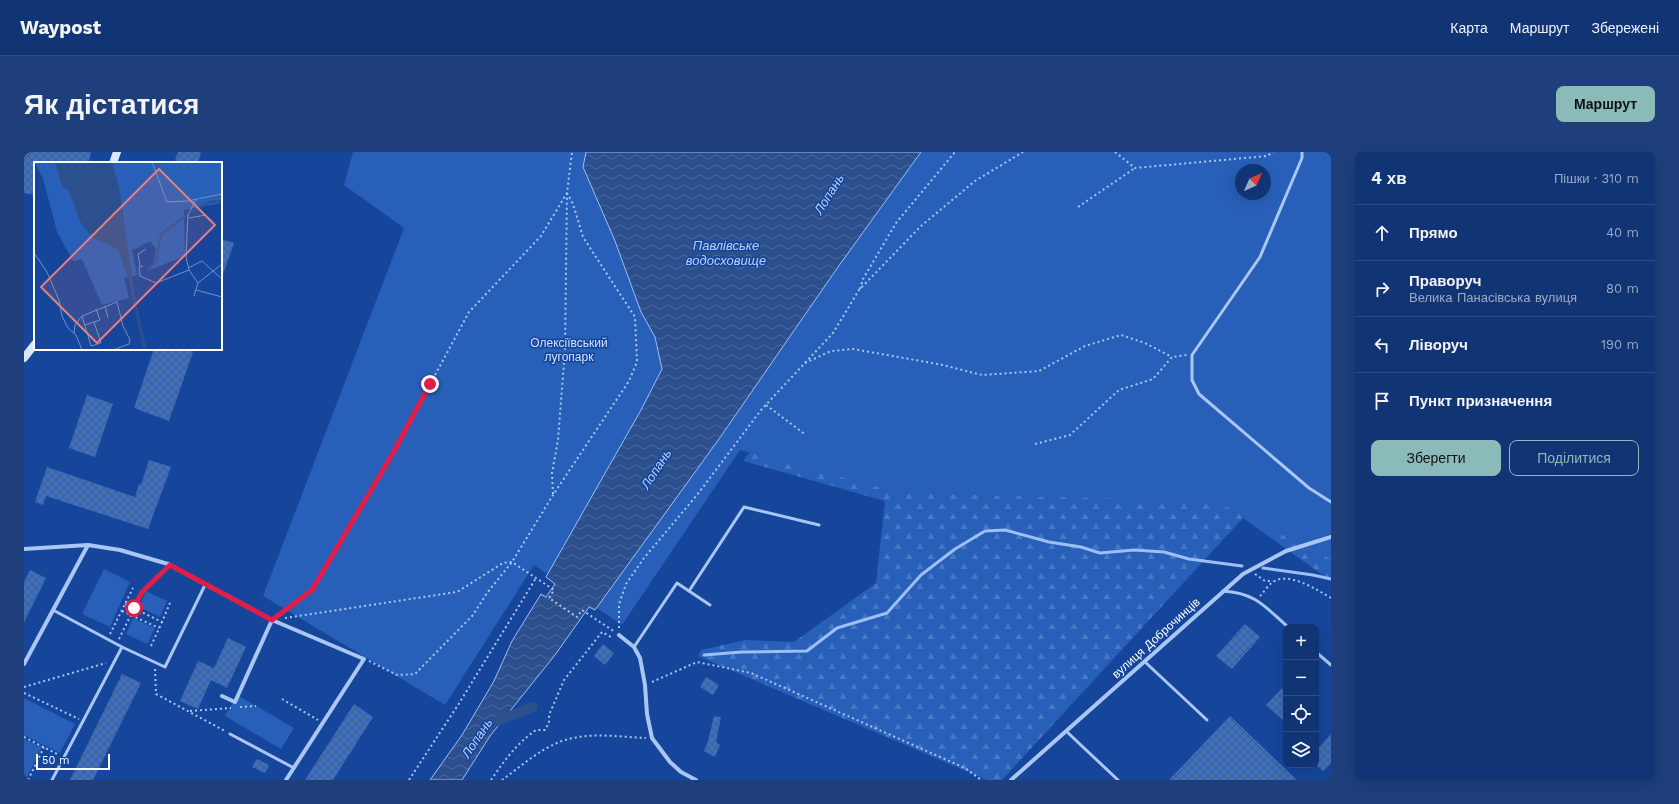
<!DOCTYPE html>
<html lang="uk">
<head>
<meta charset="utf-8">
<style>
	body { margin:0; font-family:"Work Sans",sans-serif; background:#1e3f7c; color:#f1f3f6 }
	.controls { position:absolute; right:12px; bottom:12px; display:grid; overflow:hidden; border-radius:8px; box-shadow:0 4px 16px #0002 }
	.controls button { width:36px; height:36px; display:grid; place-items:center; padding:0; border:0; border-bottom:1px solid #304f86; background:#103474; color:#f1f3f6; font:20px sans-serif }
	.compass { position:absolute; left:1211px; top:12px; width:36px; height:36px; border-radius:50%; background:#103474; box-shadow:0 4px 16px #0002; rotate:45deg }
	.scale { position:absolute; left:12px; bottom:10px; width:74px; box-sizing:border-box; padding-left:4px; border:2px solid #fff; border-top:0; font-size:11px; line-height:14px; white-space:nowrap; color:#fff; -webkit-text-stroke:3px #15469b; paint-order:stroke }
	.stop { position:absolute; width:12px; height:12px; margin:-9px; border:3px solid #e11d48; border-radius:50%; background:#fff }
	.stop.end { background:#e11d48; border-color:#fff; box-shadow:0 1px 4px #0008 }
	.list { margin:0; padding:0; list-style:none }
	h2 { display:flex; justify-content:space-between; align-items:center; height:52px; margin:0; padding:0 16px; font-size:17px }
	h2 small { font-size:13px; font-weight:400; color:#9caac5 }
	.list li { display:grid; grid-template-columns:26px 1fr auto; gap:12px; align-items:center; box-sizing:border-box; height:56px; padding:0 16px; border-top:1px solid #304f86 }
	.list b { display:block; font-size:15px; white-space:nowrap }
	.list p { margin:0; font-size:13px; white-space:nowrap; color:#9caac5 }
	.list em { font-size:13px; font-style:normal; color:#9caac5 }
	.actions { display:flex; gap:8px; padding:12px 16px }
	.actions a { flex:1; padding:9px 0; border:1px solid #8bbbb9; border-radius:8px; text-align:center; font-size:14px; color:#8bbbb9 }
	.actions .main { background:#8bbbb9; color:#111 }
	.icon { flex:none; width:22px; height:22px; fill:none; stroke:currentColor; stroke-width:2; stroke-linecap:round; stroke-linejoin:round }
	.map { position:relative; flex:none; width:1307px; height:628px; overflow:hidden; border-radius:8px }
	header { display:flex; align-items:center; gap:24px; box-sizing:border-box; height:56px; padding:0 20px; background:#103474; border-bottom:1px solid #304f86 }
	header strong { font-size:19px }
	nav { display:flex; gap:22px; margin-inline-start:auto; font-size:14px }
	.intro { display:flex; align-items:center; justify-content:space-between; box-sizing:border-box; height:96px; padding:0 24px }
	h1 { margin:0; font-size:28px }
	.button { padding:10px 18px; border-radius:8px; background:#8bbbb9; color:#111; font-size:14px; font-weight:700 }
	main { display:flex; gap:24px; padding:0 24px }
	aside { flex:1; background:#103474; border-radius:8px; box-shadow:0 4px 16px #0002 }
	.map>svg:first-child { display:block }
	.forest { fill:url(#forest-firs); fill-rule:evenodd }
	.park { fill:#285fb8; fill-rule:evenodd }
	.water { fill:url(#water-waves); stroke:#9cbff5 }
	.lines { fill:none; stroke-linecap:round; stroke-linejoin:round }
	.stream { stroke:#9cbff5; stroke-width:3 }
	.canal { stroke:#2c4f8e; stroke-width:10 }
	.building { fill:url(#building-cross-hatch) }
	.path { stroke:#aac6f3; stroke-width:2; stroke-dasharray:2 3; stroke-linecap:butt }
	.lane { stroke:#aac6f3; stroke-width:3 }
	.street { stroke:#aac6f3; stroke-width:4 }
	.secondary { stroke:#d9e6fc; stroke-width:8 }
	.route { stroke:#e11d48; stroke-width:5 }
	.labels { text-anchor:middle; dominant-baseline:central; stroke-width:3; stroke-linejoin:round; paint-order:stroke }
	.park-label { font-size:12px; fill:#d2e2fd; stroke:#15469b }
	.street-label { font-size:12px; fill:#fff; stroke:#15469b }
	.water-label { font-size:13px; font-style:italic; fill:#b7d0f9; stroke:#15469b }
	.inset-river { fill:none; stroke:#2c4f8e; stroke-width:2 }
	.inset-road { fill:none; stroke:#7390c3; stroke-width:1 }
	.view { fill:#e67e7e; fill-opacity:0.15; stroke:#e67e7e; stroke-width:2 }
	.inset-edge { fill:none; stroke:#fff; stroke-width:2 }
</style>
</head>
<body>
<header>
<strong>Waypost</strong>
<nav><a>Карта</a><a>Маршрут</a><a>Збережені</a></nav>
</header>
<div class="intro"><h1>Як дістатися</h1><a class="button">Маршрут</a></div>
<main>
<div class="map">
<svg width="1307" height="628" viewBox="0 0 1307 628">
	<defs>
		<pattern id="forest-firs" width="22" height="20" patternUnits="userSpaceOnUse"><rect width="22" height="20" fill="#285fb8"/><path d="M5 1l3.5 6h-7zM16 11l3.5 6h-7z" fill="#4877c3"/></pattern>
		<pattern id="water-waves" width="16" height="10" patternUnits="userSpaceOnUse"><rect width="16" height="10" fill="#2c4f8e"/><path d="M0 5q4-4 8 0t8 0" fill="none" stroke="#4c699f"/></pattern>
		<pattern id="building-cross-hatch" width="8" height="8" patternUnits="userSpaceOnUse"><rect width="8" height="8" fill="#3d70c1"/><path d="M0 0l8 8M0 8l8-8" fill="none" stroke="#455c81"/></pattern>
	</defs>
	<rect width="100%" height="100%" fill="#15469b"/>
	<path class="forest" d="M1251 0H1307V429L1219 366 978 628H963L674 504 677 498 721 488 770 490 852 431 861 349 719 309 804 195ZM1217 18H1241V42H1217Z"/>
	<g class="park">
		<path d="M329 0H1307V407L1191 349 876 341 716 298 598 473 510 413 421 553 239 444 380 76 320 33ZM1217 18H1241V42H1217Z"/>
		<path d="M80 417 106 430 86 475 58 462Z"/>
		<path d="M122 439 143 449 136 465 115 455Z"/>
		<path d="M109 466 131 476 123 492 102 482Z"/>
		<path d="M213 543 270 576 257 597 201 564Z"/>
		<path d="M0 546 51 572 36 601 0 583Z"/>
		<path d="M0 587 18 595 3 625 0 623Z"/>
	</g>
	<path class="water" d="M562 0H897L814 115 695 287 571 458 565 455 531 503 466 584 438 628H406L438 583 470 529 488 489 517 442 522 445 531 432 522 425 617 258 638 217 631 185 617 160 591 89 559 15Z"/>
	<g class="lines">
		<g class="stream">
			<path d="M1239 416 1289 423 1307 427"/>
			<path d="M680 503 718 500 783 499 813 476 863 461 897 423 931 397 961 379 981 378 1025 390 1057 395 1076 401 1110 398 1140 400 1165 407 1218 414"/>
		</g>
		<path class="canal" d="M468 571 509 555"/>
	</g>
	<g class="building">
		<path d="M0 0H67L65 11H11V43L0 41Z"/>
		<path d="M154 0H177L174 11H150Z"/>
		<path d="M197 87 210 91 198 125H197Z"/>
		<path d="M130 197H170L145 269 110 256Z"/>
		<path d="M63 243 89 252 71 305 45 296Z"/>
		<path d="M125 308 147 315 124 377 22 344 19 353 11 350 23 315 111 345 115 332 117 333Z"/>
		<path d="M6 418 22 426 0 470V430Z"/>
		<path d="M1221 472 1236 485 1208 517 1192 504Z"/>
		<path d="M204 486 222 495 203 536 187 528 174 557 156 549 174 509 190 516Z"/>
		<path d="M579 492 590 501 581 513 570 504Z"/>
		<path d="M98 522 117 531 69 628H46Z"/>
		<path d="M682 525 695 533 689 543 676 535Z"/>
		<path d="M1262 532V571L1242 553Z"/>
		<path d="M330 552 349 565 309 628H281Z"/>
		<path d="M690 564 697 565 692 590 696 593 691 605 680 599 684 589Z"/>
		<path d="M1206 564 1273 628H1145Z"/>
		<path d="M1307 582V611L1299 619 1292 613V599Z"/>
		<path d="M233 607 245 613 241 621 228 615Z"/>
	</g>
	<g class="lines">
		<g class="path">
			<path d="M1091 0 1111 16 1243 4 1249 0"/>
			<path d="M1054 55 1111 16"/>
			<path d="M836 137 839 127 872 71 931 0"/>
			<path d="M781 211 807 199 829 197 919 213 958 223 1015 219 1061 194 1097 183 1121 191 1148 205"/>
			<path d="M742 253 782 283"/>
			<path d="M1011 292 1046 283 1095 238 1129 227 1148 205 1163 203"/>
			<path d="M529 342 528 321 534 288 541 198 543 41"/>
			<path d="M1231 422 1241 429H1249"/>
			<path d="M1236 444C1240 440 1244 433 1249 430 1265 419 1293 438 1307 446"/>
			<path d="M101 452 138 470 146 451"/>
			<path d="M98 459 135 476"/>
			<path d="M254 463 288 438 369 301 445 160 517 84 543 41"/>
			<path d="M261 466 433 440 479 411 488 410 530 438 525 446 553 465 558 458 591 480"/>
			<path d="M595 476V452L602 432 620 406 673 343 737 258 809 181 835 138 897 74 951 29 999 0"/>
			<path d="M86 482 109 436"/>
			<path d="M95 487 118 440 140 418"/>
			<path d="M127 494 138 470"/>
			<path d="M345 509 373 523 391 522 449 463 463 441 488 410 529 343 605 229 613 210 611 165 559 85 549 52 543 41 548 0"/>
			<path d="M131 517 132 542 201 579"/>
			<path d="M628 530 673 510 727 521 941 616 957 628"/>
			<path d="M0 535 82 511"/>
			<path d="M0 541 55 567"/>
			<path d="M258 547 294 568"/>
			<path d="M216 555 232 554"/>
			<path d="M166 559 207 556"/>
			<path d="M0 585 35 603"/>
			<path d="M4 628 20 595"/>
			<path d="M385 628 434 553 512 426"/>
			<path d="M467 628C480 609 493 591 512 578H521L525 571V563L540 528 578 480 589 486"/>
			<path d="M478 628C499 613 522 591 549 586 572 581 598 585 622 586"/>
		</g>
		<g class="lane">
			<path d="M1278 0V6L1236 105 1168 203V228L1175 242 1285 336 1307 350"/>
			<path d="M665 439 720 355 795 373"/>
			<path d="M1199 439C1232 441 1241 455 1264 475"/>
			<path d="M29 458 98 495 141 515 181 433"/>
			<path d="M610 495 653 431 686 453"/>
			<path d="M1292 500 1307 513"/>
			<path d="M1120 509 1183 568"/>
			<path d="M1042 579 1094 628"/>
			<path d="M206 582 270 616"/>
			<path d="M28 628 98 495"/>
		</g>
		<g class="street">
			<path d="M0 397 64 393 96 398 144 412 248 468 340 507 262 628"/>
			<path d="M595 483 610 495 616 506 621 533 623 562 628 586 646 610 657 620 672 628"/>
			<path d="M0 512 64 393"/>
			<path d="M198 544 211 550 248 468"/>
			<path d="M987 628 1219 422 1262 399 1307 385"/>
		</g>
		<g class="secondary">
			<path d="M89 11 93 0"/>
			<path d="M0 206 11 192"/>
		</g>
	</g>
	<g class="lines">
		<path class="route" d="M110 456 118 440 146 413 248 468 288 438 369 301 406 232"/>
	</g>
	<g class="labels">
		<g class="park-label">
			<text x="545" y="191">Олексіївський<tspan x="545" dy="14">лугопарк</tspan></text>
		</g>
		<g class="street-label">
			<text transform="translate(1132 486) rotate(-42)">вулиця Доброчинців</text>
		</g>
		<g class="water-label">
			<text transform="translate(805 42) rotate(-58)">Лопань</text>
			<text x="702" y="93">Павлівське<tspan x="702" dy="15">водосховище</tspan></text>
			<text transform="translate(632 317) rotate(-57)">Лопань</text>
			<text transform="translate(453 586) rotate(-56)">Лопань</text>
		</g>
	</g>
	<g transform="translate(10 10)">
		<rect width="188" height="188" fill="#15469b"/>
		<path d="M188 0V41L150 48 151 94 113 109 120 99 122 87 116 79 99 88 97 70Z" fill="#285fb8"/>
		<path d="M0 0H188V4L179 14 184 36 145 49 116 76 98 87 103 113 90 116 95 136 68 143 48 97 39 99 23 70 9 16Z" fill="#285fb8"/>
		<path d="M21 0H78L85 25 101 135 113 188H109L94 116 84 87 59 76 47 61 35 29 28 24Z" fill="#2c4f8e"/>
		<path class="inset-river" d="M157 50 176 40 188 39M113 109 122 99 127 72 153 53"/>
		<path class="inset-road" d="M118 0 133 40 153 39 188 32M162 37 154 53 152 95 155 108 164 121M155 56 172 53M0 91 13 110 25 138 28 154 34 166 42 173 48 188M106 104 104 92 112 87M154 106 168 99 188 117M106 114 122 121 155 108M106 114 105 105 109 104M162 128 188 135M160 134 164 121 188 102M71 144 74 156M48 154 57 184 67 181 60 160M51 163 66 158 62 147M40 171 41 163 48 154 83 140 89 164 96 178 95 182 79 188"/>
		<path class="view" d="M125 7 181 63 63 181 7 125Z"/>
		<rect width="188" height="188" class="inset-edge"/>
	</g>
</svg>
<div class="controls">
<button>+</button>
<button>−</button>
<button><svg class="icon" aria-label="locate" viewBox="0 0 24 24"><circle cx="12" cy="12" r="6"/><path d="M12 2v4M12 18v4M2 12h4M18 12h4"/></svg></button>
<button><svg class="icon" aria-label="layers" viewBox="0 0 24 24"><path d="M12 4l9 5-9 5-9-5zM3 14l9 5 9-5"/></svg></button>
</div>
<svg class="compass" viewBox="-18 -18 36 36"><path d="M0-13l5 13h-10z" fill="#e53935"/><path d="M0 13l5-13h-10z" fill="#9caac5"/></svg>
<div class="scale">50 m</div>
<div class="stop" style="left:110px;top:456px"></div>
<div class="stop end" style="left:406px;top:232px"></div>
</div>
<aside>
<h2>4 хв<small>Пішки · 310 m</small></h2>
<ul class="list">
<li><svg class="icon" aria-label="ahead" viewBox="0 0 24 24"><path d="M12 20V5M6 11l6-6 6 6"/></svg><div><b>Прямо</b></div><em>40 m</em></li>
<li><svg class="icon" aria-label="right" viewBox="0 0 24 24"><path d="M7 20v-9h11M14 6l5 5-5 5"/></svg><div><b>Праворуч</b><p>Велика Панасівська вулиця</p></div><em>80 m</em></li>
<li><svg class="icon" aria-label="left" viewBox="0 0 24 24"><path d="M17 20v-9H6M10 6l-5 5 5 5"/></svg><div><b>Ліворуч</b></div><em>190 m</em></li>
<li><svg class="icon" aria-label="arrive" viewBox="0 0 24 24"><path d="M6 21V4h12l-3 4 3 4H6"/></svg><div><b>Пункт призначення</b></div></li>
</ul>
<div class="actions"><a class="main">Зберегти</a><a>Поділитися</a></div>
</aside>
</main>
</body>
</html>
